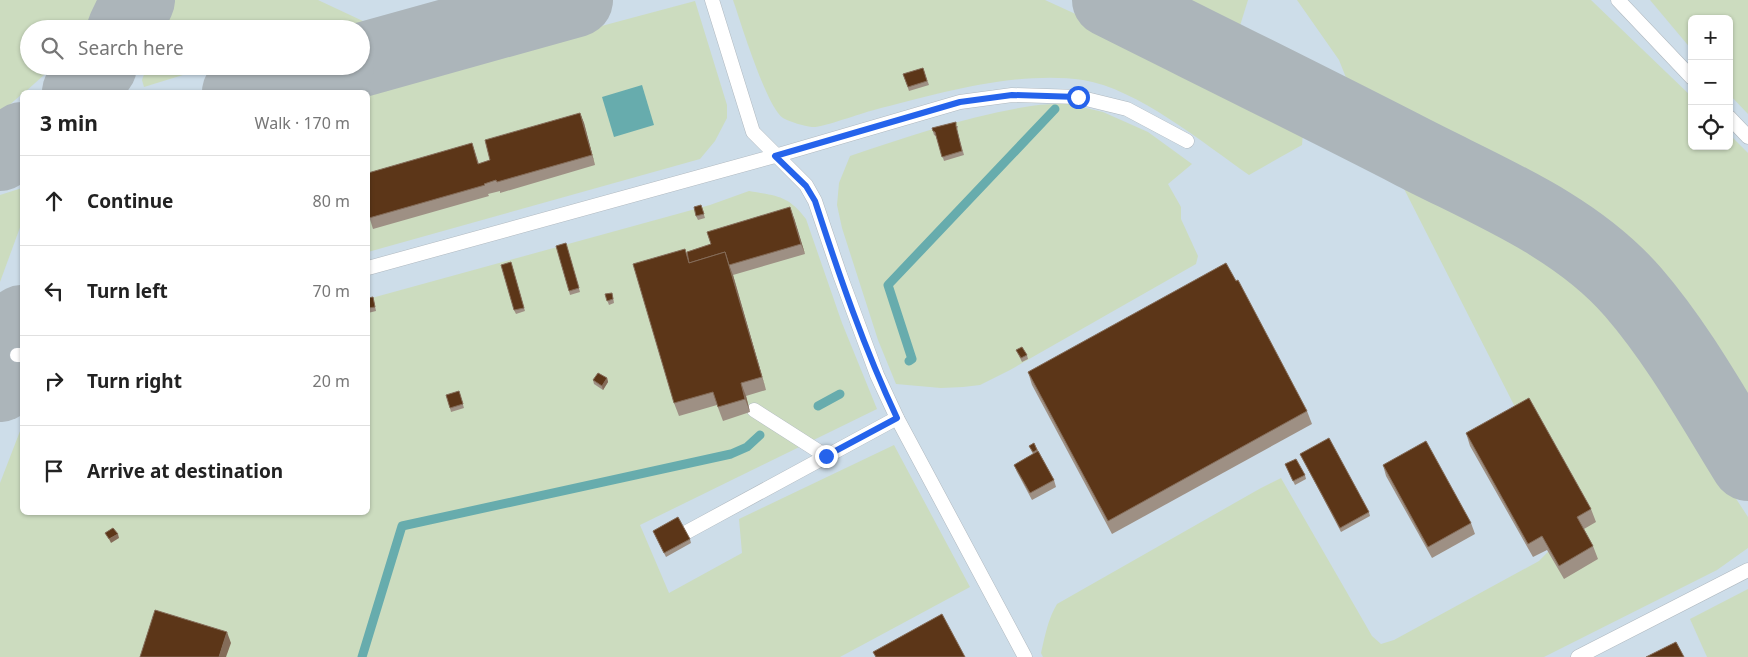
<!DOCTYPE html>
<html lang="en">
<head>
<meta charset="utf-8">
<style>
	body { margin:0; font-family:"Noto Sans",sans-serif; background:#f2f2f2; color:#222 }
	.controls { position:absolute; right:15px; top:15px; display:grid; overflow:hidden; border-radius:8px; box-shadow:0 1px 4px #0004 }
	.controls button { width:45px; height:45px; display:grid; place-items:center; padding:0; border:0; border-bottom:1px solid #e0e0e0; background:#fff; color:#222; font:25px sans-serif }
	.stop { position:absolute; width:15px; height:15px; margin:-11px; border:4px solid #2563eb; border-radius:50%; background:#fff }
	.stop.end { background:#2563eb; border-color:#fff; box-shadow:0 1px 5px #0008 }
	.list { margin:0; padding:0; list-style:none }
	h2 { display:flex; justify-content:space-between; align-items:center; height:65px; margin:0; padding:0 20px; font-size:21px }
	h2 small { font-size:16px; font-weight:400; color:#767676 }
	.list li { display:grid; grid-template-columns:32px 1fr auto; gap:15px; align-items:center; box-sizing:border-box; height:90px; padding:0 20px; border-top:1px solid #e0e0e0 }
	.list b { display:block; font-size:19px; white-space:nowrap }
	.list em { font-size:16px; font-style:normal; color:#767676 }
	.icon { flex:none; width:28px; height:28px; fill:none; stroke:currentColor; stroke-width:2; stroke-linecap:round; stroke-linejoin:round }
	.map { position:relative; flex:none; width:1748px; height:657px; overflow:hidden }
	.search { position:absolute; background:#fff; box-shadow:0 1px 4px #0004; left:20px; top:20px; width:350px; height:55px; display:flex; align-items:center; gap:12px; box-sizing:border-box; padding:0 18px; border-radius:28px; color:#767676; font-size:19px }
	.panel { position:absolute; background:#fff; box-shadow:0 1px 4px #0004; left:20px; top:90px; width:350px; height:425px; border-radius:8px }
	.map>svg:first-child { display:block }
	.built { fill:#cddde9; fill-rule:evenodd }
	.green { fill:#ccdcbf }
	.water { fill:#67acad }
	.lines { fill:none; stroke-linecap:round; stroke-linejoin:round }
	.stream { stroke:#67acad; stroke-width:9 }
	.taxiway { stroke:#acb5ba; stroke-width:74 }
	.service-casing { stroke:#b0b9c0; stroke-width:15 }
	.service { stroke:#fff; stroke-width:14 }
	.wall { fill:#9e9084 }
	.shaded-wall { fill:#846c59 }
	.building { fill:#5c3618; stroke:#846c59 }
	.route { stroke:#2563eb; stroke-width:6 }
</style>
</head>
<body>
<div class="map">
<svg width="1748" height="657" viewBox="0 0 1748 657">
	<rect width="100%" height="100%" fill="#e0eaf1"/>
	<path class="built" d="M0 0H1748V657H0ZM1692 19H1729V146H1692ZM29 29H361V66H29ZM22 92H368V512H22Z"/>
	<g class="green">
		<path d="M0 0H107L89 29H29V66H54L25 92H22V94L0 113Z"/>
		<path d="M172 0H318L365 22 341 29H161Z"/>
		<path d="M733 0H1045L1163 54 1297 121 1303 133 1302 145 1249 175C1203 143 1138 89 1083 80 1019 70 936 94 874 110 861 113 822 128 812 127 804 126 790 122 783 118 766 106 741 23 733 0Z"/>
		<path d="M1176 0H1248L1238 32Z"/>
		<path d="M1297 0H1591L1692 97V146H1729V134L1748 153V424L1704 358 1650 282 1617 245 1543 194 1351 90 1339 60Z"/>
		<path d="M1650 0H1748V114L1729 94V19H1692V50Z"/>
		<path d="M695 1 727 105V118L715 141 700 159 368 252V92H355Z"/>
		<path d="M147 66H212L144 87 142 80Z"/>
		<path d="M1069 104 1103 112 1148 132 1192 164 1168 184 1181 207V219L1198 256 1196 264 1010 370 980 385 963 387 941 388 896 384 878 340 842 228 837 205 839 183 850 156C909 136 969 116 1031 106 1043 104 1056 104 1069 104Z"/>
		<path d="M1397 175 1468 208 1568 270 1629 335 1748 517V548L1717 570 1544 657H1043L1041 653C1045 636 1048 619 1057 604L1261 488 1281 478 1372 636 1381 644 1394 640 1539 561 1578 521 1515 407Z"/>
		<path d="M22 188V222L0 282V195Z"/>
		<path d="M749 191C777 196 788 195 806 219L842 323 877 409 640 525 669 593 742 553 739 519 894 445 970 587 840 657H0V483L22 426V512H368V299L710 205Z"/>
		<path d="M1748 589V657H1707L1690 619Z"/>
	</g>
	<path class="water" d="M642 85 654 125 614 137 602 97Z"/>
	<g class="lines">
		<g class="stream">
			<path d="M909 361 912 359 888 285 1055 109"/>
			<path d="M818 406 840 394"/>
			<path d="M362 657 402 526 731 454 747 447 760 435"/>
		</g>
		<g class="taxiway">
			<path d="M1109 0C1211 51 1313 101 1414 153 1490 192 1576 226 1633 292 1678 344 1712 406 1748 464"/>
			<path d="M124 29 138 0"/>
			<path d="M361 60 576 0"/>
			<path d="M79 92 100 66"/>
			<path d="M239 92 337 66"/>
			<path d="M0 154 22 139"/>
			<path d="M0 385 22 322"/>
		</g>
		<g class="service-casing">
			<g id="service">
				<path d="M712 0 753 132 806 185 815 201 840 275 877 375 897 418 1025 657"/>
				<path d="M1618 0 1692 78"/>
				<path d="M1729 117 1748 137"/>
				<path d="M368 268 775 156 960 102 1012 95 1078 97 1127 109 1187 141"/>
				<path d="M17 355H22"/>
				<path d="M754 410 826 456"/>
				<path d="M685 533 897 418"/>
				<path d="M1578 657 1748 570"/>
			</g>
		</g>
		<use href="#service" class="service"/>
	</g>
	<g class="wall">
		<path d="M923 68 929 85 909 91 903 74Z"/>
		<path d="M580 113 584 123 595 165 500 193V191L488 194 489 196 373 229 368 213 472 143 479 164 490 160Z"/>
		<path d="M958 126 957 130 964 155 944 161 936 136 934 135 932 128Z"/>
		<path d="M701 205 705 218 698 220 696 216Z"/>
		<path d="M794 218 805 254 733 275 766 390 746 396 750 412 723 421 717 405 679 416 674 403 687 252Z"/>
		<path d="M567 247 580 292 570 295 569 291Z"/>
		<path d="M511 262 525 311 516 314 514 310Z"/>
		<path d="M605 294 613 297 614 303 609 305Z"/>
		<path d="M373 297 376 311 368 313V298Z"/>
		<path d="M1016 350 1027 355 1028 359 1022 362Z"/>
		<path d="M1028 372 1307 411 1312 424 1112 534 1032 385Z"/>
		<path d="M607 378 608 382 603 390 594 384 593 380Z"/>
		<path d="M459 391 464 408 451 412 450 408Z"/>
		<path d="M1466 433 1591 509 1596 522 1584 529 1593 546 1598 559 1564 579 1547 550 1533 557 1470 446Z"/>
		<path d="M1034 443 1054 480 1056 487 1032 500 1017 472 1014 465 1033 454 1029 446Z"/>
		<path d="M1300 454 1369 512 1370 516 1341 532Z"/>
		<path d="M1285 464 1305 475 1306 479 1295 485Z"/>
		<path d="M1383 465 1471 523 1475 534 1432 558 1386 476Z"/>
		<path d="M653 531 690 539 691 543 666 557Z"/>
	</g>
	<g class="shaded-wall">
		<path d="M580 113 584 123 595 165 592 155Z"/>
		<path d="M790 207 794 218 805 254 801 244Z"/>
		<path d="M729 265 733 275 766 390 762 377Z"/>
		<path d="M607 378 608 382 603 390 602 386Z"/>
		<path d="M741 383 746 396 750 412 745 399Z"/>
		<path d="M118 534 119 538 111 543 109 539Z"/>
		<path d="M227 632 231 643 226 657H219Z"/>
	</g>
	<g class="building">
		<path d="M923 68 927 81 908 87 903 74Z"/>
		<path d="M580 113 592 155 497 182 496 180 484 184 485 185 369 218 368 213V173L472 143 478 164 490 160 485 140Z"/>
		<path d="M956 122V126L962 151 942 157 935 132 933 131 932 128Z"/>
		<path d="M701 205 704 214 696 216 694 207Z"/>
		<path d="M790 207 801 244 729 265 725 252 689 263 687 252 711 244 707 232Z"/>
		<path d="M566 243 579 288 569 291 556 246Z"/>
		<path d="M685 249 689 263 725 252 762 377 741 383 745 399 718 407 713 392 674 403 633 264Z"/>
		<path d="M511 262 524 308 514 310 501 265Z"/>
		<path d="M1226 263 1236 281 1238 280 1307 411 1108 521 1028 372Z"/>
		<path d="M612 293 613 299 607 301 605 294Z"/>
		<path d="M373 297 375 307 368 308V298Z"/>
		<path d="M1022 347 1027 355 1021 358 1016 350Z"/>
		<path d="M598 373 607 378 602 386 593 380Z"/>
		<path d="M459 391 463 404 450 408 446 395Z"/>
		<path d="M1529 398 1591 509 1577 517 1593 546 1559 566 1542 536 1528 544 1466 433Z"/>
		<path d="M1329 438 1369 512 1340 528 1300 454Z"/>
		<path d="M1426 441 1471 523 1428 547 1383 465Z"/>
		<path d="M1034 443 1037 450 1033 452 1029 446Z"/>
		<path d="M1038 451 1054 480 1030 493 1014 465Z"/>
		<path d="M1296 459 1305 475 1293 481 1285 464Z"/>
		<path d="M678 517 690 539 664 553 653 531Z"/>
		<path d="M113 528 118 534 109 539 105 533Z"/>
		<path d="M155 610 227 632 219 657H140Z"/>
		<path d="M942 614 965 657H876L873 652Z"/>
		<path d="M1676 642 1684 657H1646Z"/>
	</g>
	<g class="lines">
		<path class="route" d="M826 456 897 418C864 348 839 275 815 201L806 186 775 156 960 102 1012 95 1078 97"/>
	</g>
</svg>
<div class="controls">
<button>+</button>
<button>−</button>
<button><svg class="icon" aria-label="locate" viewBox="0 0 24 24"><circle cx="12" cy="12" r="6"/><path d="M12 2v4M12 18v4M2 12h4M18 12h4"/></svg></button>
</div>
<div class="stop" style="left:1078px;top:97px"></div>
<div class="stop end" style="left:826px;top:456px"></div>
<div class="search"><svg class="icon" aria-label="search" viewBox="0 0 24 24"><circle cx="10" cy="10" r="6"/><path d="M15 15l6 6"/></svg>Search here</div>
<section class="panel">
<h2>3 min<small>Walk · 170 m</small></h2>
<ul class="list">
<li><svg class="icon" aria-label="ahead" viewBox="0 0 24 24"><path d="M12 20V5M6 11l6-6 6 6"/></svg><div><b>Continue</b></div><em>80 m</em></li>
<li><svg class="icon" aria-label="left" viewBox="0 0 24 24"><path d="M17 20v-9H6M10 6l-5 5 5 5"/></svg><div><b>Turn left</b></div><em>70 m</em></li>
<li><svg class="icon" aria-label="right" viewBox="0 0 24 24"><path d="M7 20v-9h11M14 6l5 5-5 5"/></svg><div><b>Turn right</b></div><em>20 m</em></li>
<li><svg class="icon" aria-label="arrive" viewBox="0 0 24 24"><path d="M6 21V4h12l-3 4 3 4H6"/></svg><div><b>Arrive at destination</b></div></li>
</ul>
</section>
</div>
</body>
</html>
